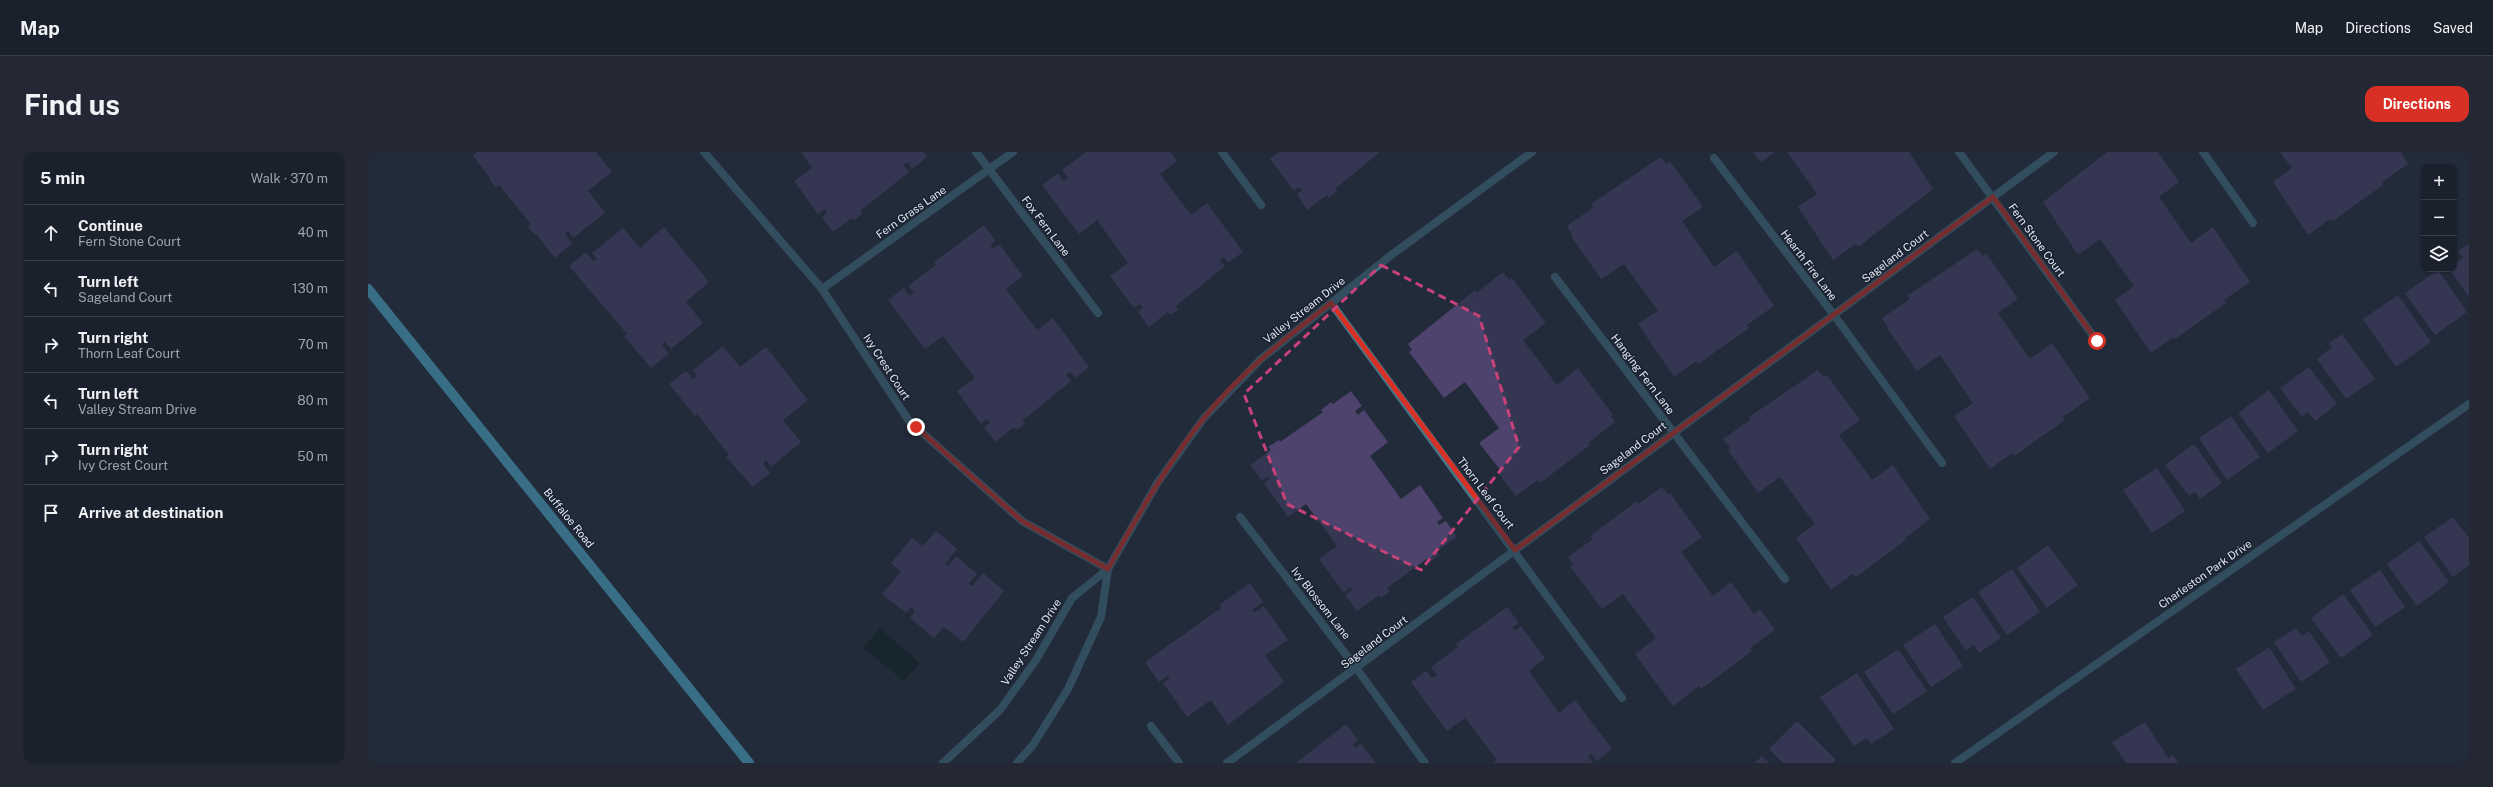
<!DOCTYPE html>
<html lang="en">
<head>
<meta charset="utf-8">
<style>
	body { margin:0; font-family:"Public Sans",sans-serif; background:#232834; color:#f1f3f6 }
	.controls { position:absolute; right:12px; top:12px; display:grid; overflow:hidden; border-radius:8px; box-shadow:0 1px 3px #0004 }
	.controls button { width:36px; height:36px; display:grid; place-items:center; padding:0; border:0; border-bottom:1px solid #383e48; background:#1a202c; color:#f1f3f6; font:20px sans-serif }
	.stop { position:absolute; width:12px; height:12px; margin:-9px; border:3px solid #d93025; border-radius:50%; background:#fff }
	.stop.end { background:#d93025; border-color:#fff; box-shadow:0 1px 4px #0008 }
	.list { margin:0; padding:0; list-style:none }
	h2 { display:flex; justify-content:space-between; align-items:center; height:52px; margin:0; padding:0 16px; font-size:17px }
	h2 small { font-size:13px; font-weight:400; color:#9fa3a9 }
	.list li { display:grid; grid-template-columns:26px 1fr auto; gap:12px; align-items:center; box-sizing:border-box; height:56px; padding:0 16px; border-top:1px solid #383e48 }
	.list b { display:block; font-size:15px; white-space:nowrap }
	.list p { margin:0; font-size:13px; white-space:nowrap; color:#9fa3a9 }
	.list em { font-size:13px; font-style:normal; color:#9fa3a9 }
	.icon { flex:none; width:22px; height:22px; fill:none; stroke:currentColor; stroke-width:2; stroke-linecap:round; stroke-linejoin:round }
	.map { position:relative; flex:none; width:2101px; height:611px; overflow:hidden; border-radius:12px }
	header { display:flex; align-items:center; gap:24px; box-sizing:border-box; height:56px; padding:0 20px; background:#1a202c; border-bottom:1px solid #383e48 }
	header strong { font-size:19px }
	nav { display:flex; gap:22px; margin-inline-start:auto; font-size:14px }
	.intro { display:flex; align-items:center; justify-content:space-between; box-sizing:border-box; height:96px; padding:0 24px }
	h1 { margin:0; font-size:28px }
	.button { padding:10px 18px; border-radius:12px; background:#d93025; color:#fff; font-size:14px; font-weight:700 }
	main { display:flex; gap:24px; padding:0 24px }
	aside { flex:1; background:#1a202c; border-radius:12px; box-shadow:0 1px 3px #0004 }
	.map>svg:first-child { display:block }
	.water { fill:#091f1e }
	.building { fill:#4d436d }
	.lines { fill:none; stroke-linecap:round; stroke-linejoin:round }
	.street { stroke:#467587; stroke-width:8 }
	.primary { stroke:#56bee5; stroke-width:10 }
	.route { stroke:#d93025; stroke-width:5 }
	.marked { fill:none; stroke:#c84279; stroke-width:3; stroke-dasharray:8 5; stroke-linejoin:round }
	.labels { text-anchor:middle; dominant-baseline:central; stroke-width:3; stroke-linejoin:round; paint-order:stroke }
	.street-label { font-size:11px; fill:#e2e8f2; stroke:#18212f }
</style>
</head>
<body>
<header>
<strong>Map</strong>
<nav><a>Map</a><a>Directions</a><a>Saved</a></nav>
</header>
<div class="intro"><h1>Find us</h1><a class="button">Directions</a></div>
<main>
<aside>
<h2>5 min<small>Walk · 370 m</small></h2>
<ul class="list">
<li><svg class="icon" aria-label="ahead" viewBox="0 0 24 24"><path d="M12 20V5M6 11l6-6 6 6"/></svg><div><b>Continue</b><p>Fern Stone Court</p></div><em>40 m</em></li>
<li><svg class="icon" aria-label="left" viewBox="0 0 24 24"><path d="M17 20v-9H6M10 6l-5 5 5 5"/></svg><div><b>Turn left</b><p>Sageland Court</p></div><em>130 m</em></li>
<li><svg class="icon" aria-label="right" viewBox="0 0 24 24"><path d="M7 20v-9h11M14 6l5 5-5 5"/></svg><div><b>Turn right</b><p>Thorn Leaf Court</p></div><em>70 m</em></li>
<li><svg class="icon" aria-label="left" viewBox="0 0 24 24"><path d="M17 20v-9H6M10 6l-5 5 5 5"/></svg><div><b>Turn left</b><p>Valley Stream Drive</p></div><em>80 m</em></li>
<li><svg class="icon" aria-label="right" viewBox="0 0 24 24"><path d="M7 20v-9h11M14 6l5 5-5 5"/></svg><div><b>Turn right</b><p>Ivy Crest Court</p></div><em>50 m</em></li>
<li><svg class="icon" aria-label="arrive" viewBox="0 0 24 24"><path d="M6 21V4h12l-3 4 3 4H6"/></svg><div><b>Arrive at destination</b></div></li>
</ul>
</aside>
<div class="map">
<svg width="2101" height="611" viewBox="0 0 2101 611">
	<rect width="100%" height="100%" fill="#222b3a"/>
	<path class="water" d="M512 476 552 511 536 529 495 496Z"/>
	<g class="building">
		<path d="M109 0H228L244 20 220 39 237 61 205 86 200 79 197 82 204 91 187 106 168 82 167 83 160 75 163 72 131 33 128 36 121 27 122 26 105 4Z"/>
		<path d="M433 0H555L559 5 544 17 540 10 535 13 541 20 492 59 494 62 486 68 484 66 465 80 454 65 459 61 456 57 450 62 426 29 444 16Z"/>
		<path d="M718 0H802L809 9 792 22 823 63 839 51 875 100 860 111 856 105 851 108 857 114 808 154 810 157 802 163 800 160 781 175 770 160 775 155 772 152 766 156 742 124 760 111 729 68 711 82 674 33 690 21 695 29 700 26 694 18Z"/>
		<path d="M911 0H1012L967 37 969 39 961 46 959 43 939 58 929 42 934 38 931 35 926 39 902 7Z"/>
		<path d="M1385 0H1407L1393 10Z"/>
		<path d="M1419 0H1541L1565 37 1490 95 1488 92 1465 108 1430 55 1449 42Z"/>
		<path d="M1739 0H1790L1811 30 1791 45 1823 91 1845 75 1882 130 1856 148 1858 151 1807 187 1805 185 1783 201 1747 148 1766 134 1732 87 1710 103 1675 50Z"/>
		<path d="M1912 0H2033L2040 12 2014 30 2015 33 1965 69 1962 67 1940 83 1905 30 1924 16Z"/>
		<path d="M1293 5 1298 12 1302 9 1335 55 1314 69 1346 115 1369 99 1406 154 1379 173 1381 176 1330 212 1328 209 1306 225 1270 172 1290 159 1256 112 1233 127 1203 84 1204 83 1199 74 1226 55 1223 52Z"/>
		<path d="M616 73 628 89 622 93 625 97 631 92 655 124 638 137 669 178 685 166 721 215 707 226 702 220 698 223 703 229 654 269 657 272 648 278 646 275 627 290 616 275 622 271 619 267 613 272 589 239 607 226 575 184 557 197 520 148 536 136 541 144 546 141 540 134 568 113 566 110Z"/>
		<path d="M296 75 341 130 318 150 335 171 303 197 297 190 294 192 301 202 283 216 256 184 259 182 201 114 218 100 225 109 229 107 224 101 255 76 272 96Z"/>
		<path d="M2101 91V145L2081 117H2086V113L2095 106 2090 99Z"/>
		<path d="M1609 97 1615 104 1618 101 1650 147 1630 161 1662 207 1684 191 1722 246 1695 265 1697 268 1646 304 1644 301 1622 317 1586 264 1605 251 1572 203 1549 219 1519 176 1520 175 1514 166 1542 147 1539 144Z"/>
		<path d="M2070 118 2099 160 2067 183 2037 141Z"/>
		<path d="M1135 120 1141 128 1144 126 1178 171 1155 188 1189 233 1210 216 1245 263 1243 264 1247 270 1220 291 1222 293 1172 331 1170 328 1148 344 1130 321 1133 319 1111 291 1131 276 1097 230 1076 246 1041 200 1044 198 1040 192 1107 138 1108 141Z"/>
		<path d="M2030 143 2063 190 2028 215 1995 167Z"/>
		<path d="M1974 182 2007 227 1978 247 1949 207 1964 195 1961 191Z"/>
		<path d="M355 194 372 215 398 195 440 248 415 268 433 290 403 315 398 308 395 311 402 321 385 335 358 305 361 303 329 262 327 264 301 232 318 219 325 227 329 224 325 218Z"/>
		<path d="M1941 215 1969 252 1947 269 1940 260 1934 265 1912 236Z"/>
		<path d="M1450 218 1455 225 1459 223 1492 268 1471 283 1504 328 1525 313 1562 367 1537 386 1538 388 1488 425 1485 422 1463 438 1428 386 1447 372 1412 325 1390 341 1360 298 1362 296 1355 287 1382 268 1381 265Z"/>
		<path d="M1901 238 1930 279 1900 301 1870 261Z"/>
		<path d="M983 239 994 254 987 259 990 263 996 258 1020 290 1002 304 1033 347 1052 333 1075 366 1069 370 1071 373 1078 369 1089 385 1069 399 1072 403 1063 409 1060 406 1019 436 1021 440 1013 446 1011 443 989 459 977 443 984 438 982 435 976 441 951 407 969 394 938 352 920 365 896 331 901 327 900 324 894 329 882 313 903 298 900 295 911 288 912 290 955 260 953 258 963 250 965 252Z"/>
		<path d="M1863 264 1892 305 1859 328 1831 286Z"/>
		<path d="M1826 292 1854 331 1832 347 1827 340 1821 344 1797 313Z"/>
		<path d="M1789 316 1817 359 1784 381 1755 338Z"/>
		<path d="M1294 335 1300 342 1302 341 1334 385 1313 400 1345 444 1363 430 1386 462 1392 457 1407 478 1382 496 1384 499 1333 537 1331 534 1305 554 1267 502 1288 486 1255 442 1234 457 1202 414 1205 412 1200 405 1225 387 1222 384 1269 349 1270 352Z"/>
		<path d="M2085 365 2101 386V413L2085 425 2056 385Z"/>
		<path d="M568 379 589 397 577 412 580 414 588 404 609 422 600 432 604 434 615 421 636 439 595 490 576 475 566 486 542 466 547 459 543 455 538 461 514 442 533 420 523 411 544 386 555 394Z"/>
		<path d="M2051 389 2081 430 2049 454 2019 412Z"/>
		<path d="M1680 393 1710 433 1679 456 1649 416Z"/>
		<path d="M1644 417 1672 460 1639 483 1610 440Z"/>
		<path d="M2012 418 2037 455 2007 475 1982 438Z"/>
		<path d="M882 431 895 450 884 458 887 460 896 454 920 488 897 503 916 530 860 573 843 548 819 565 795 531 802 526 799 524 791 530 777 510 853 456 851 453Z"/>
		<path d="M1975 442 2005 483 1973 506 1943 466Z"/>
		<path d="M1605 445 1633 486 1611 501 1606 493 1598 499 1575 465Z"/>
		<path d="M1139 455 1151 471 1144 475 1147 479 1153 474 1177 506 1161 519 1191 561 1207 548 1244 597 1229 609 1224 602 1220 605 1225 611H1125L1129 608 1097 566 1079 579 1043 530 1058 519 1064 526 1069 523 1063 515 1090 495 1088 492Z"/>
		<path d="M1567 472 1595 514 1563 535 1535 493Z"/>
		<path d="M1928 476 1934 484 1941 479 1962 510 1933 530 1906 490Z"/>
		<path d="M1901 495 1928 537 1895 558 1868 517Z"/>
		<path d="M1530 497 1559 539 1525 562 1496 520Z"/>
		<path d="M1489 521 1526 577 1503 592 1499 586 1486 594 1452 545Z"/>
		<path d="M1429 569 1468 608 1465 611H1415L1401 597Z"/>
		<path d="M1777 570 1800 606 1805 603 1810 611H1758L1744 590Z"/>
		<path d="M978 572 990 588 985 592 987 596 993 592 1008 611H930L929 610Z"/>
		<path d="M1394 604 1401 611H1387Z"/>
	</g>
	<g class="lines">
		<g class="street">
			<path d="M336 0 454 137 541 269 654 369 740 417"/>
			<path d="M608 0 730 161"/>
			<path d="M854 0 893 53"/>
			<path d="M1591 0 1729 189"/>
			<path d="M1835 0 1885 71"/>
			<path d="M1346 6 1466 163 1574 311"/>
			<path d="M1187 125 1417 427"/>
			<path d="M454 137 645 0"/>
			<path d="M963 151 1254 546"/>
			<path d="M872 365 989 517 1057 611"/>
			<path d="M783 574 811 611"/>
			<path d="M575 611 632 558 668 508 704 446 740 417 790 330 836 266 893 207 1022 104 1164 0"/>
			<path d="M649 611 665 593 700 537 733 465 740 417"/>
			<path d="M859 611 1686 0"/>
			<path d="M1587 611 2101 252"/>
		</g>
		<path class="primary" d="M0 137 381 611"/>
	</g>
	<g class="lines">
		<path class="route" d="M548 275 654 369 740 417C769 365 798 313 836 266 872 221 918 186 963 151L1147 398 1625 45 1729 189"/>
	</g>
	<path d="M0 0H2101V611H0ZM1013 113 1111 164 1151 295 1053 418 919 352 876 242Z" fill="#222b3a" fill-opacity=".55" fill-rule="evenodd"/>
	<path class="marked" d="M1013 113 1111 164 1151 295 1053 418 919 352 876 242Z"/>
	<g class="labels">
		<g class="street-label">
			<text transform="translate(543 60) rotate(-35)">Fern Grass Lane</text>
			<text transform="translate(678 74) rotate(53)">Fox Fern Lane</text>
			<text transform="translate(1669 88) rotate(54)">Fern Stone Court</text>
			<text transform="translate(1527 104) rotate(-37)">Sageland Court</text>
			<text transform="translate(1441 113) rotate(53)">Hearth Fire Lane</text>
			<text transform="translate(936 158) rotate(-38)">Valley Stream Drive</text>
			<text transform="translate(519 215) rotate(57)">Ivy Crest Court</text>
			<text transform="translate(1275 222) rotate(53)">Hanging Fern Lane</text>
			<text transform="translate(1265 296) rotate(-37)">Sageland Court</text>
			<text transform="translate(1118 341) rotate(53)">Thorn Leaf Court</text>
			<text transform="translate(201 366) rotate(51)">Buffaloe Road</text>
			<text transform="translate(1837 422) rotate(-35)">Charleston Park Drive</text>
			<text transform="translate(953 451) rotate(52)">Ivy Blossom Lane</text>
			<text transform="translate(663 490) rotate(-57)">Valley Stream Drive</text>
			<text transform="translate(1006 490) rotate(-37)">Sageland Court</text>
		</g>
	</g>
</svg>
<div class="controls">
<button>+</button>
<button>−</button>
<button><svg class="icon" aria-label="layers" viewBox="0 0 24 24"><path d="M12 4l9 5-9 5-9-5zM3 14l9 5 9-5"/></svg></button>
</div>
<div class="stop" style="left:1729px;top:189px"></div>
<div class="stop end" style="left:548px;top:275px"></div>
</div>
</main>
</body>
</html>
